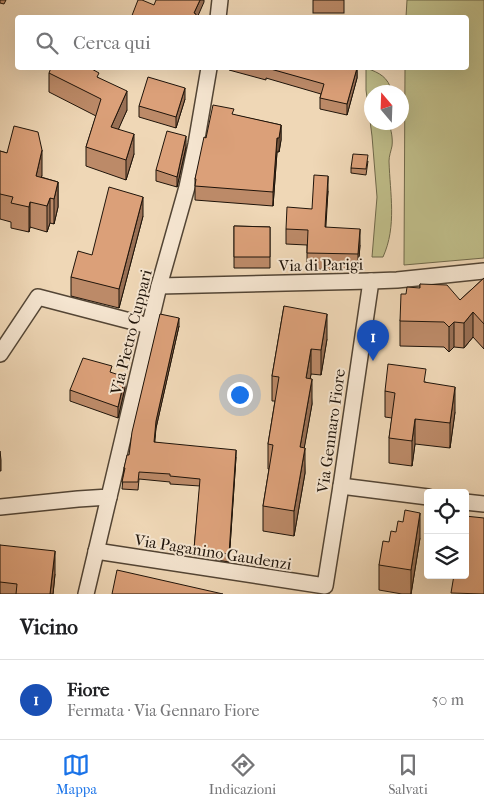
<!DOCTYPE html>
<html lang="it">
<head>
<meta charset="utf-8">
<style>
	body { margin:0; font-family:"IM FELL French Canon",serif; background:#f2f2f2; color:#202124 }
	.controls { position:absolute; right:15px; bottom:15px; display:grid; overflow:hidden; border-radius:5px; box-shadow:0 5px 20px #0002 }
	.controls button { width:45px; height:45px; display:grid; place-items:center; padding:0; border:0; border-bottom:1px solid #e0e0e0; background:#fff; color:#202124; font:25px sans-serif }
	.compass { position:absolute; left:364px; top:85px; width:45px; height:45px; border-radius:50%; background:#fff; box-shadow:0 5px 20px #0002; rotate:341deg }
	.you { position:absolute; left:239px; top:394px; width:18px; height:18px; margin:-12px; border:4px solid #fff; border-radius:50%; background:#1a73e8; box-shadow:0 0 0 8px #1a73e833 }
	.badge { display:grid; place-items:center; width:32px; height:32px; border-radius:50%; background:#1a73e8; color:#fff; font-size:16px; font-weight:700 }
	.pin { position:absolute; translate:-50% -41px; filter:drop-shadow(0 1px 2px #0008) }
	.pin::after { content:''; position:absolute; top:26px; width:18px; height:15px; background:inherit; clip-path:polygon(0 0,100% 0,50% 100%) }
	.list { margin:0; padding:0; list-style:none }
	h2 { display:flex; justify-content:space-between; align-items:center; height:65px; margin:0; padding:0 20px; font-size:21px }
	h2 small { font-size:16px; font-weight:400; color:#757577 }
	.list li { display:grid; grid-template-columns:32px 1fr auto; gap:15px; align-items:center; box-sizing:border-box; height:80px; padding:0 20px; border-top:1px solid #e0e0e0 }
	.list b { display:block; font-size:19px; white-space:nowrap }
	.list p { margin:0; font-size:16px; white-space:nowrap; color:#757577 }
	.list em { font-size:16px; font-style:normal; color:#757577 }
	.icon { flex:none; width:28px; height:28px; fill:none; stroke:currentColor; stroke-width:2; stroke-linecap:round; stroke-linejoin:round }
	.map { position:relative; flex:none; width:484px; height:594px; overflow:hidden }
	.search { position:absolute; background:#fff; box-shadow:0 5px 20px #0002; left:15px; right:15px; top:15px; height:55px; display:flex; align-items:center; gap:12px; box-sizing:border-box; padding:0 18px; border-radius:5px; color:#757577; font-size:19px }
	.sheet { height:145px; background:#fff }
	nav { display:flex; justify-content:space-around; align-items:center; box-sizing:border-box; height:70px; border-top:1px solid #e0e0e0; background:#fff; font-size:14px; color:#757577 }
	nav a { display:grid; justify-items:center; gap:2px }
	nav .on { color:#1a73e8 }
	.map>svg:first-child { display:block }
	.green { fill:#bfbd89; stroke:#6f684a }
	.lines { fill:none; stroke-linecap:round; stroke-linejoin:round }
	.minor-casing { stroke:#534535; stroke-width:18 }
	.minor { stroke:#f5e5d0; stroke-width:15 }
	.wall { fill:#bc8a68; stroke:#1f140a }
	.shaded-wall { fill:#997055; stroke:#1f140a }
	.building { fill:#dba079; stroke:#1f140a }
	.labels { text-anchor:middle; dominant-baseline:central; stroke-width:4; stroke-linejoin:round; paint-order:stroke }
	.street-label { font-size:16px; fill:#1f140a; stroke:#f5e5d0 }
</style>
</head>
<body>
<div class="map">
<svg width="484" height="594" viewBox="0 0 484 594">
	<rect width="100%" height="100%" fill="#efd7b6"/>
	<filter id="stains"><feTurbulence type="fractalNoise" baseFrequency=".004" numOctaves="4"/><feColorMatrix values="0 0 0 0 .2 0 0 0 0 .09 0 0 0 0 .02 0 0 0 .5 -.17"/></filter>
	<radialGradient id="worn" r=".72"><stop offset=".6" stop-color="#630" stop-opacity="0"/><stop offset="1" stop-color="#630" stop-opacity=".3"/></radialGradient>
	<g class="green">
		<path d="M407 0H484V258L404 265 405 68H466V18L406 17Z"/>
		<path d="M366 68C380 73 388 77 392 92H372V122L389 123C391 130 393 138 392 146 391 151 389 156 389 161 390 194 397 226 383 257H372L377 197 372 136 366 90Z"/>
	</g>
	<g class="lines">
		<g class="minor-casing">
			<g id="minor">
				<path d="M218 18 220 0"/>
				<path d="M159 286 371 281 397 280 484 271"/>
				<path d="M0 354 38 297 149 326"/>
				<path d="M341 486 428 497"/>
				<path d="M465 502 484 504"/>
				<path d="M0 507 78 499 109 497 159 286 187 187 196 144 209 68"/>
				<path d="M96 551 325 586 341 486 371 281"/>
				<path d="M86 594 109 497"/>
			</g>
		</g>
		<use href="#minor" class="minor"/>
	</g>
	<g class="wall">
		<path d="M0 0H6L4 4 0 3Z"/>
		<rect x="313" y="0" width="31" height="13"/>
		<path d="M229 68H357V78L347 115 320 109V98L321 94 266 78V80L229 70Z"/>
		<path d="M49 73 99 78 127 110 118 129 134 154 126 180 86 166V147L96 116 49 92Z"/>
		<path d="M185 99 176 128 139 117V106Z"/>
		<path d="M234 115 281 125V140L279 152H277L273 206 195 200V179L206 138Z"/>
		<path d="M186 147 177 187 156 181V170Z"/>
		<path d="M0 151 7 153 42 175 41 177 58 182V207L54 224 50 223 47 232 30 227 29 232 11 228V222L0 219Z"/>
		<path d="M368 161 366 175 351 173V168Z"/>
		<path d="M328 191 325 227 360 245 358 270 307 269V245L286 244V229L312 209Z"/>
		<path d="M143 216 119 308 71 296V277L92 255Z"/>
		<path d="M234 226 270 227V268H234Z"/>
		<path d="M484 278V349L473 337 464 348 454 347 449 352 444 347 400 346V321L406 294 420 288V284L460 300Z"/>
		<path d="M284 306 327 339 321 375 311 374 310 379 312 404 304 448 305 473 294 536 263 531V506L269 469H268V444L275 401H272V376Z"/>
		<path d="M179 326 156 428 154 442 236 457 229 562 194 556V549L200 486 170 484V482L139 479 138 490 122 489 124 468Z"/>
		<path d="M426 382 455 412 450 448 415 444 412 466 389 463V438L392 418 385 417V391Z"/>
		<path d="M125 388 118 418 70 401V390Z"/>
		<path d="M0 451 1 460V471H0Z"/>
		<path d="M396 532 420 538 411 594H402L379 590V565L389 542Z"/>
		<path d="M0 545 55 574 53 594H0Z"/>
	</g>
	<g class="shaded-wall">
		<path d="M200 0H204V2L197 18H194V13Z"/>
		<path d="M357 68V78L347 115V104Z"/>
		<path d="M185 88V99L176 128V117Z"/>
		<path d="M127 91V110L111 146V127Z"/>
		<path d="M281 125V140L279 152V138Z"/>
		<path d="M134 134V154L126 180V160Z"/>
		<path d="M186 136V147L177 187V177Z"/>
		<path d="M277 138V152L273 206V192Z"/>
		<path d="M42 150V175L36 201V176Z"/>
		<path d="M328 176V191L325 242V227Z"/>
		<path d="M58 182V207L54 224V199Z"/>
		<path d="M143 197V216L119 308V289Z"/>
		<path d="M50 198V223L47 232V206Z"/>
		<path d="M30 202V227L29 232V207Z"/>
		<path d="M360 229V245L358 270V254Z"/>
		<path d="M473 312V337L464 348V323Z"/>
		<path d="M327 314V339L321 375V350Z"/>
		<path d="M179 318V326L156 428 154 450 156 421Z"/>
		<path d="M454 322V347L449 352V327Z"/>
		<path d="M311 349V374L306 403V378Z"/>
		<path d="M125 377V388L118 418V407Z"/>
		<path d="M312 379V404L300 472V447Z"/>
		<path d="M455 387V412L450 448V423Z"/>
		<path d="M415 419V444L412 466V441Z"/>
		<path d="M305 448V473L294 536V511Z"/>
		<path d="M236 450V457L229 562V554Z"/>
		<path d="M420 513V538L411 594V570Z"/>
		<path d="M55 551V574L53 594H50Z"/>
	</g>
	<g class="building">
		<path d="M138 0H142L154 5 156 0H200L194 13 196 14 195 18H131Z"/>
		<path d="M51 68H90L99 73 97 77 127 91 111 127 134 134 126 160 86 147 101 99 49 73Z"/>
		<path d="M267 68H357L347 104 320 98 324 84Z"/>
		<path d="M148 77 185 88 176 117 139 106Z"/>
		<path d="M213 105 234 109 232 114 281 125 279 138H277L273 192 195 186 196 179H195L204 137 206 138Z"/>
		<path d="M14 126 38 132 42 150 36 176 58 182 54 199 50 198 47 206 30 202 29 207 11 203 13 197 0 194V151L7 153Z"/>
		<path d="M167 131 186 136 177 177 156 170Z"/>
		<path d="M353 154 368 155 366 169 351 168Z"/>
		<path d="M314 175 328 176 325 227 360 229 358 254 307 253 308 230 286 229 287 207 312 209Z"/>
		<path d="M109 187 143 197 119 289 71 277 78 251 92 255Z"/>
		<path d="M234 226 270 227V257H234Z"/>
		<path d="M484 278V324L473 312 464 323 454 322 449 327 444 322 400 321 401 294H406L407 287 420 288V284L447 285 460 300Z"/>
		<path d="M284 306 327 314 321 350 311 349 306 378 312 379 300 447 305 448 294 511 263 506 273 445 268 444 279 377 272 376Z"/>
		<path d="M160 314 179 318 156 421 154 442 236 450 229 554 194 549 200 479 170 476V474L139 472 138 482H122L125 468H124L127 455H129L132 432Z"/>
		<path d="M83 358 112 366 110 372 125 377 118 407 70 390Z"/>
		<path d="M388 364 426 369 424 382 455 387 450 423 415 419 412 441 389 438 395 393 385 391Z"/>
		<path d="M405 510 420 513 411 570 379 565 383 541 389 542 391 531 396 532 398 521 403 522Z"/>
		<path d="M465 516 484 518V594L451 593 454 575H465Z"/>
		<path d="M0 545 55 551 50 594H16L17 584 0 582Z"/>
		<path d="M117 570 223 594H112Z"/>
	</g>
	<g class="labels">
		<g class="street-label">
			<text transform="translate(321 265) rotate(-1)">Via di Parigi</text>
			<text transform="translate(131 332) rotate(-76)">Via Pietro Cuppari</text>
			<text transform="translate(331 431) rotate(-82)">Via Gennaro Fiore</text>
			<text transform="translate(213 552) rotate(9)">Via Paganino Gaudenzi</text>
		</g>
	</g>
	<rect width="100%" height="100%" filter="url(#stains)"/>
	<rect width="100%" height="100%" fill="url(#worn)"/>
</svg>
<div class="controls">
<button><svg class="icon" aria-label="locate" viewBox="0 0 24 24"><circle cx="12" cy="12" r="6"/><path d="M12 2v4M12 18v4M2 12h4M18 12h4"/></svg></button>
<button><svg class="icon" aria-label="layers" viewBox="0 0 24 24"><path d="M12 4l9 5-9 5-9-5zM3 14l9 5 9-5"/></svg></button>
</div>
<svg class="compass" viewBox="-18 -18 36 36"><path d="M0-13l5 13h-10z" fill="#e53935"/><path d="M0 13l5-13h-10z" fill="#757577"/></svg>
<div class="you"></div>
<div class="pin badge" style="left:373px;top:361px;background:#1a4fb4">1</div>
<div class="search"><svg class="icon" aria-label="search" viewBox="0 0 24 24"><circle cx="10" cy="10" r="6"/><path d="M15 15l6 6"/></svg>Cerca qui</div>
</div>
<section class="sheet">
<h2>Vicino<small></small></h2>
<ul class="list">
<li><span class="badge" style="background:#1a4fb4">1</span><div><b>Fiore</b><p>Fermata · Via Gennaro Fiore</p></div><em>50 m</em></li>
</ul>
</section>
<nav>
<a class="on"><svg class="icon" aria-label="map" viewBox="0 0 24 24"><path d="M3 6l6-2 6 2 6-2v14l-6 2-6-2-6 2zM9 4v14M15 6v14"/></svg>Mappa</a>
<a><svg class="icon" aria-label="directions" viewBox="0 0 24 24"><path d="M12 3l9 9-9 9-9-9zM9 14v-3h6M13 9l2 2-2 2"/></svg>Indicazioni</a>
<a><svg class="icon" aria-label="saved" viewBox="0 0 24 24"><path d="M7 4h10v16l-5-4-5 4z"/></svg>Salvati</a>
</nav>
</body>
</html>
